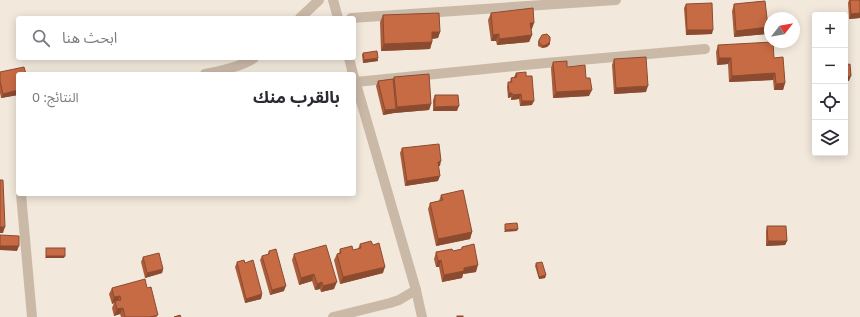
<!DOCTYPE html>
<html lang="ar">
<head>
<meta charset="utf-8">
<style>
	body { margin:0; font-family:"Golos Text","Noto Sans Arabic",sans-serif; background:#f7f7f7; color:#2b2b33; direction:rtl }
	.controls { position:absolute; right:12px; top:12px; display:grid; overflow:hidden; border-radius:4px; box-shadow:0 2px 10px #0003 }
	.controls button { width:36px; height:36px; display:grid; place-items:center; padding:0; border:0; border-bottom:1px solid #e1e1e2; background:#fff; color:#2b2b33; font:20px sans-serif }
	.compass { position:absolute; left:764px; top:12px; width:36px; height:36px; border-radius:50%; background:#fff; box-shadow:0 2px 10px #0003; rotate:59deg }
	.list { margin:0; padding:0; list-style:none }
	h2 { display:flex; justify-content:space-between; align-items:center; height:52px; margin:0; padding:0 16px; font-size:17px }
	h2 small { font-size:13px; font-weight:400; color:#7c7c81 }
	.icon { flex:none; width:22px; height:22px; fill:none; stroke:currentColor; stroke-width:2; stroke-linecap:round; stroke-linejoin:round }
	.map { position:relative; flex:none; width:860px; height:317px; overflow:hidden; direction:ltr }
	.search { position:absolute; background:#fff; box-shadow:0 2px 10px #0003; left:16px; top:16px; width:340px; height:44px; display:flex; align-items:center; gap:10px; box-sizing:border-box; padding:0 14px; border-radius:4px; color:#7c7c81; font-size:15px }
	.panel { position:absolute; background:#fff; box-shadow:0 2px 10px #0003; left:16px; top:72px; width:340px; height:124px; border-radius:4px; direction:rtl }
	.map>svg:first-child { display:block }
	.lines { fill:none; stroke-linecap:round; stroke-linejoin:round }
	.minor { stroke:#cbb9a8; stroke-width:10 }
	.wall { fill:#ab5c3b }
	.shaded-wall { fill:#8b4b30 }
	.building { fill:#c76b45; stroke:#8b4b30 }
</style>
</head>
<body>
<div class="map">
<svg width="860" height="317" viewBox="0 0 860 317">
	<rect width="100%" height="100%" fill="#f2e9dc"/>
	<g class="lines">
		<g class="minor">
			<path d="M333 0 338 18"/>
			<path d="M300 18 319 0"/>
			<path d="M351 18 616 0"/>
			<path d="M349 58 353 74"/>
			<path d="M205 74C219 71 241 67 254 58"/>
			<path d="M354 77 416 290 422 317"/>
			<path d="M356 82 535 64 705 49"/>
			<path d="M21 194 32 317"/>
			<path d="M333 317 390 303 399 300 416 290"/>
		</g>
	</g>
	<g class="wall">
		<path d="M849 0H860V18L849 19 848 3Z"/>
		<path d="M686 4 712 34 686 35 684 8Z"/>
		<path d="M734 4 768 27 766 34 734 37 732 11Z"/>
		<path d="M491 13 532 29H531L532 35 529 42 497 45 496 41H491L488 20Z"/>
		<path d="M383 15 440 32 438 38 432 39V42L430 49 381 51 380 22Z"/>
		<path d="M539 40 550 44 547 47 542 48 538 46V42Z"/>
		<path d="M718 45 774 58 785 83 783 90H774L773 80 729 82 728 64 717 65 716 52Z"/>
		<path d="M363 53 378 61 363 63 362 55Z"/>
		<path d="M614 59 646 92 614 94 612 65Z"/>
		<path d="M553 62 586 78 589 96 553 98 551 68Z"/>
		<path d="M0 72 18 74V95L1 98 0 93Z"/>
		<path d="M516 73 526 76 532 105 520 106 519 99 511 100V97L508 98 507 87 508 82H510L511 78 514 77Z"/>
		<path d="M394 77 431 104 429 110 394 113 383 115 376 86 378 81 393 79Z"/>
		<path d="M435 95 457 111H433V100Z"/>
		<path d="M402 148 440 166H438V181L405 186 400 153Z"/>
		<path d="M441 195 472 232 470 239 436 246 428 209 430 203 439 201Z"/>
		<path d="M767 226 787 241 785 245 766 246V231Z"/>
		<path d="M360 244 383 273 340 284 334 260 337 254 339 253 340 249 353 250 358 249Z"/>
		<path d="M462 247 476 272 463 274 462 278 442 282 439 267H436L434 259 436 252 453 251 461 250Z"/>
		<path d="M269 251 284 291 270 295 260 260 262 256 268 254Z"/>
		<path d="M294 254 334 289 321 292 320 289 315 290 312 281 299 285 292 260Z"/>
		<path d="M143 257 163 269 162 273 145 278 141 262Z"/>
		<path d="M237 262 245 263 262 294 261 299 245 303 235 267Z"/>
		<path d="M536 263 546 275 545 278 539 279 535 266Z"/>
		<path d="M112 288H147L157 317H121L120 314 114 316 112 308 114 303 112 304 109 294Z"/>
	</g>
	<g class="shaded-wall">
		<path d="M860 13V18L849 19 851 14Z"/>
		<path d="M530 23H534L532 29 528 30Z"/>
		<path d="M768 27 766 34 734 37 736 31Z"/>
		<path d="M687 30H713L712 34 686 35Z"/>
		<path d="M432 32H440L438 38 429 39Z"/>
		<path d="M499 34 496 41H491L493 35Z"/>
		<path d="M532 35 529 42 497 45 499 39Z"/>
		<path d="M550 41V44L547 47 542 48 543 46Z"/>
		<path d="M432 42 430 49 381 51 384 44Z"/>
		<path d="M378 58V61L363 63 364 60Z"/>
		<path d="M719 58H731L728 64 717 65Z"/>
		<path d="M775 73 773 80 729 82 732 76Z"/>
		<path d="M851 76 849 81H845V77Z"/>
		<path d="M785 83 783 90H774L776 84Z"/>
		<path d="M648 86 646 92 614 94 616 88Z"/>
		<path d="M18 90V95L1 98 3 94Z"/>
		<path d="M592 90 589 96 553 98 556 92Z"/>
		<path d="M509 93H512L511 97 508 98Z"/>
		<path d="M521 94 519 99 511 100 513 95Z"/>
		<path d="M522 101H534L532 105 520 106Z"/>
		<path d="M431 104 429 110 394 113 383 115 385 110 396 109 397 107Z"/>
		<path d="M459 106 457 111H433L435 107Z"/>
		<path d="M441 161 440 166H436L438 162Z"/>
		<path d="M440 176 438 181 405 186 407 181Z"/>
		<path d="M0 227H5L3 233H0Z"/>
		<path d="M518 229 517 231 504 232 505 230Z"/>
		<path d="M472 232 470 239 436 246 438 239Z"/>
		<path d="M768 241H787L785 245 766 246Z"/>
		<path d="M0 246H19L17 251 0 250Z"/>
		<path d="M46 256H65L64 258H45Z"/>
		<path d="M441 260 439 267H436L438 261Z"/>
		<path d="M478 265 476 272 463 274 462 278 442 282 444 275 464 268Z"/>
		<path d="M385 267 383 273 340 284 343 277Z"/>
		<path d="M163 269 162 273 145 278 147 273Z"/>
		<path d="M314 274 312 281 299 285 301 278Z"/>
		<path d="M546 275 545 278 539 279V277Z"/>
		<path d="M322 282 320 289 315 290 317 284Z"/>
		<path d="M337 282 334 289 321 292 323 286Z"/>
		<path d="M286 286 284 291 270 295 272 290Z"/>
		<path d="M262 294 261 299 245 303 246 299Z"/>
		<path d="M120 296 117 303 115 301 114 303 112 304 114 297Z"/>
		<path d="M123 308 120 314 114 316 117 309Z"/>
	</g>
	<g class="building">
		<path d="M850 0H860V13L851 14Z"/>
		<path d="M765 1 768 27 736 31 734 4Z"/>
		<path d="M712 3 713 30H687L686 4Z"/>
		<path d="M533 8 534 23H530L532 35 499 39V34L493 35 491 13Z"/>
		<path d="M439 13 440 32H432V42L384 44 383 15Z"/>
		<path d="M547 34 550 37V41L548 44 543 46 539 43V40L542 35Z"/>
		<path d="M773 42 774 58 783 57 785 83 776 84 775 73 732 76 731 58H719L718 45Z"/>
		<path d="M377 51 378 58 364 60 363 53Z"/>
		<path d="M646 57 648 86 616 88 614 59Z"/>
		<path d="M567 61V67L585 65 586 78H590L592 90 556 92 553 62Z"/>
		<path d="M850 64 851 76 845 77V65Z"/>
		<path d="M24 67 26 74H18V90L3 94 0 81V72Z"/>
		<path d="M526 72V76H532L534 101H522L521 94 513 95 512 93H509L508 82H512L511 78 517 77 516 73Z"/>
		<path d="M429 74 431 104 397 107 394 77Z"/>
		<path d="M393 79 396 109 385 110 378 81Z"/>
		<path d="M435 95H458L459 106 435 107Z"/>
		<path d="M439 144 441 161 438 162 440 176 407 181 402 148Z"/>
		<path d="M0 180H3L5 227H0Z"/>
		<path d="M463 190 472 232 438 239 430 203 443 200 441 195Z"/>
		<path d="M517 223 518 229 505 230V224Z"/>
		<path d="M767 226H786L787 241H768Z"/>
		<path d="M0 235 19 236V246H0Z"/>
		<path d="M371 241 373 245 379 243 385 267 343 277 337 254 341 253 340 249 352 246 353 250 361 248 360 244Z"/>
		<path d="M474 244 478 265 464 268V271L444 275 441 260 438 261 436 252 452 249 453 251 462 249V247Z"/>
		<path d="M326 245 337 282 323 286 322 282 317 284 314 274 301 278 294 254Z"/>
		<rect x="46" y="248" width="19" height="8"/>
		<path d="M276 249 286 286 272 290 262 256 269 254V251Z"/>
		<path d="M159 253 163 269 147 273 143 257Z"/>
		<path d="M244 260 245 263 253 260 262 294 246 299 237 262Z"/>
		<path d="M542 262 546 275 539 277 536 263Z"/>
		<path d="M145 279 147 288 151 287 158 315 150 317H125L123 308 117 309 115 301 121 300 120 296 114 297 112 288Z"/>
		<path d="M180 315 181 317H174Z"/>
		<rect x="457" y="316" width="6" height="1"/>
	</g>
</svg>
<div class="controls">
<button>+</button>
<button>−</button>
<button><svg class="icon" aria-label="locate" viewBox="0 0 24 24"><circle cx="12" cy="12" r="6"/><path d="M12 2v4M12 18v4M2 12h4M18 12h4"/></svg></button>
<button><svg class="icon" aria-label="layers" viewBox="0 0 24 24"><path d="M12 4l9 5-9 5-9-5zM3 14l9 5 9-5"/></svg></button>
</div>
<svg class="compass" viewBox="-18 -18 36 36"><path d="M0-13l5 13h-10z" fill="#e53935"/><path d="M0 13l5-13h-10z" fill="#7c7c81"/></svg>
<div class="search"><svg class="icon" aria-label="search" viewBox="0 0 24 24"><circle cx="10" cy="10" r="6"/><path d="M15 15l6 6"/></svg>ابحث هنا</div>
<section class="panel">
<h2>بالقرب منك<small>النتائج: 0</small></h2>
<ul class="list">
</ul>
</section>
</div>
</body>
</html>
